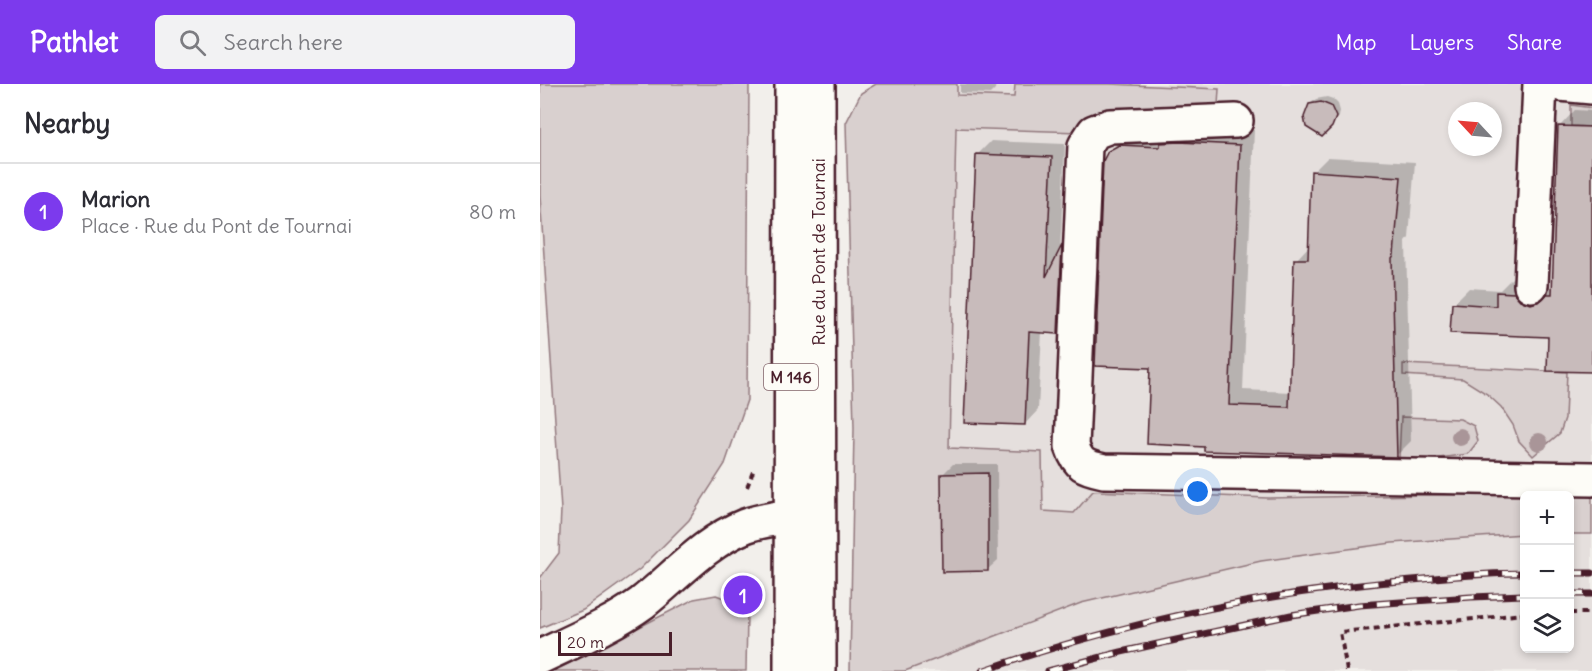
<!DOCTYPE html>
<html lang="en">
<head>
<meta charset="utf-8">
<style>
	body { margin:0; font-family:Delius,sans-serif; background:#f2f2f3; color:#2b2b33 }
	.controls { position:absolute; right:18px; bottom:18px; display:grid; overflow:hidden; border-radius:9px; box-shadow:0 3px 9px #0003 }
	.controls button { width:54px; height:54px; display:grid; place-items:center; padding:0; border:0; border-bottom:2px solid #e1e1e2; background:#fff; color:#2b2b33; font:30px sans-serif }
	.compass { position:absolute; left:908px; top:18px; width:54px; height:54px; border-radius:50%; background:#fff; box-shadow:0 3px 9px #0003; rotate:296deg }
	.scale { position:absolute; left:18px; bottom:15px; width:114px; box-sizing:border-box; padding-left:6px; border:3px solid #4a1f2b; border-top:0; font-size:16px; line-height:21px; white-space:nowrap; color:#4a1f2b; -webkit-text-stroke:4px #fdfcf7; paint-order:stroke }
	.you { position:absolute; left:658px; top:408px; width:21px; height:21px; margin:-15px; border:4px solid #fff; border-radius:50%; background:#1a73e8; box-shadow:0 0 0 9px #1a73e833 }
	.badge { display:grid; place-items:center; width:39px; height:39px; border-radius:50%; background:#7c3aed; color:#fff; font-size:20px; font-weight:700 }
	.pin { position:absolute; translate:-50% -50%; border:3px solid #fff; box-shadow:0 2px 6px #0006 }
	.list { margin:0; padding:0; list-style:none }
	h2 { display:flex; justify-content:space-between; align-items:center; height:78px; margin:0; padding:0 24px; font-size:26px }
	h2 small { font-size:20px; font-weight:400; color:#7c7c81 }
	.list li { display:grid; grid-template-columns:39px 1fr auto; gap:18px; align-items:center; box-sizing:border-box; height:96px; padding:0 24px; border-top:2px solid #e1e1e2 }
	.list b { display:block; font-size:22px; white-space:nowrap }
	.list p { margin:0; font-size:20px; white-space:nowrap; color:#7c7c81 }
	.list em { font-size:20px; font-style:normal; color:#7c7c81 }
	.icon { flex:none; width:33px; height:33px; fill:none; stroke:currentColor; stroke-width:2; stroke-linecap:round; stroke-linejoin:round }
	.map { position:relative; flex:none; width:1052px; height:587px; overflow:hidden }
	header { display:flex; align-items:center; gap:36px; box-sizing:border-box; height:84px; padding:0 30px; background:#7c3aed; color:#fff }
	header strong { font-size:28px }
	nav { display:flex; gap:33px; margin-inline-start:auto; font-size:21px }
	.search { width:420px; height:54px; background:#f2f2f3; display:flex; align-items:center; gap:15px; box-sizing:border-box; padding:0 21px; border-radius:9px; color:#7c7c81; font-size:22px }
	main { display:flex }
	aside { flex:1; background:#fff }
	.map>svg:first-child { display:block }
	.built { fill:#e5dfdd; fill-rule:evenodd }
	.green { fill:#d9d0cf; stroke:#92787d; stroke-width:1.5 }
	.shadow { fill:#0003 }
	.building { fill:#c8bbbb; stroke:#4a1f2b; stroke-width:1.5 }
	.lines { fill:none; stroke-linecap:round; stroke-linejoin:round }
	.minor-casing { stroke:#4a1f2b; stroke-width:38 }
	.major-casing { stroke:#4a1f2b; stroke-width:38 }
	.path { stroke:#4a1f2b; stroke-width:4; stroke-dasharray:6 4.5; stroke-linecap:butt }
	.minor { stroke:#fdfcf7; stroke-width:33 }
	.major { stroke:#fdfcf7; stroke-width:33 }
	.rail-casing { stroke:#4a1f2b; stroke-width:7 }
	.rail { stroke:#fdfcf7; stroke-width:4.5; stroke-dasharray:14; stroke-linecap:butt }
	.tree { fill:#a99598 }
	.labels { text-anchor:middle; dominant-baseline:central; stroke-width:4.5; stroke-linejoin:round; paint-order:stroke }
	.shield { fill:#fdfcf7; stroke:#806168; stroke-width:1.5 }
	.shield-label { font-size:16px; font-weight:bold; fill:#4a1f2b }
	.street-label { font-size:18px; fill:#4a1f2b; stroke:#fdfcf7 }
</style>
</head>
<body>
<header>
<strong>Pathlet</strong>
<div class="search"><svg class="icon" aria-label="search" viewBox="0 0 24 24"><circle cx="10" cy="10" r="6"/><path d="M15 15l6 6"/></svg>Search here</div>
<nav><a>Map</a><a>Layers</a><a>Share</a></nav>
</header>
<main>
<aside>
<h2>Nearby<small></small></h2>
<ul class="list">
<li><span class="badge">1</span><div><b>Marion</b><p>Place · Rue du Pont de Tournai</p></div><em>80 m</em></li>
</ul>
</aside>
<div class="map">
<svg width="1052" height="587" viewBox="0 0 1052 587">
	<rect width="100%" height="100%" fill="#f2efeb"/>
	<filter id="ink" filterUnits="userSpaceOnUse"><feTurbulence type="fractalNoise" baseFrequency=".0167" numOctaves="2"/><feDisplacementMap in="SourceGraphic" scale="12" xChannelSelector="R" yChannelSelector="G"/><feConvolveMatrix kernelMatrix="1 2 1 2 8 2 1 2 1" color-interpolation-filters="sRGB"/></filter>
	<g filter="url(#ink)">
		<path class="built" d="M417 0H1052V587H365L541 519 409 365ZM917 27H953V63H917ZM984 412H1030V564H984Z"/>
		<g class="green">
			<path d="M0 0H209L207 316 185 380 149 436 100 485 43 526 0 544V494L19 469 21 426 0 112Z"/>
			<path d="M336 0H417V11L474 13 475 0H570L679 5 678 21 580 24 558 30 539 48 416 44 409 364 502 368 503 427 534 429 553 407 728 414 1052 408V450H1030V412H984V450L852 459 721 477 541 519 365 587H310L314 344 306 39 321 9Z"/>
			<path d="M1031 21 1052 24V43L1031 42Z"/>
			<path d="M863 280 1027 288 1025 334 1020 349 993 372 979 357 973 341 961 323 947 310 923 295 863 291Z"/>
			<path d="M861 333 920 335 934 342 938 357 928 370 892 375H859Z"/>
			<path d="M176 511 192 517 207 531 206 587H14L154 515Z"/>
		</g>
		<g class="shadow">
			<path d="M420 0H456L455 5 450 10 420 9Z"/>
			<path d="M787 13 793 15 798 20 800 27 799 33 782 51 770 20 776 15Z"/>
			<path d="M1035 26 1052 27V287L1010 251 913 220 929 204 960 206 973 193 990 194 996 201 1007 205 1014 203 1020 42Z"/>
			<path d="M655 44 714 46 703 306 751 308 756 176 770 161 773 88 788 73 875 78 869 154 866 158 871 357 856 372 665 361 611 283 569 68 585 52Z"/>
			<path d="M451 57 525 60 520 169 523 162 535 151 531 235 518 248 502 247 498 326 485 340 438 70Z"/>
			<path d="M413 380H457L458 476 447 486 403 390Z"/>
		</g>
		<g class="building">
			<path d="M781 18 791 22 796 33 792 43 782 53 766 43 764 33 769 20Z"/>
			<path d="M1018 42 1052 43V288L1007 287 1008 253 910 249 912 219 956 222V208L974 209 980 216 991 220 1000 217 1007 210H1012Z"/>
			<path d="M639 58 700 61 689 321 749 323 754 175H768L771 87 861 93 854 171 852 174 857 373 664 367V363L607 360 610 284 555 282 563 77 568 67 579 61 620 63V59Z"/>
			<path d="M436 70 512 73 506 193 522 161 518 250 489 248 485 341 424 339Z"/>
			<path d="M448 389V487L402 488 401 390Z"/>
		</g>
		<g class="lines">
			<g class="minor-casing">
				<g id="minor">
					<path d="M1020 0 1052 3"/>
					<path d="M696 37 570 42 554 48 545 62 532 362C538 381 545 383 564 387L1052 395"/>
					<path d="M991 201 1000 0"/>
					<path d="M0 573C33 557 72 541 102 519 135 493 165 458 205 442 226 434 256 432 278 429"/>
				</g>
			</g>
			<g class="major-casing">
				<g id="major">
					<path d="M278 0 279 587"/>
					<path d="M251 587 252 0"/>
				</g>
			</g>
			<g class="path">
				<path d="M207 403 214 385"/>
				<path d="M1030 529H1052"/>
				<path d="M807 587 800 548 984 530"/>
			</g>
			<use href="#minor" class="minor"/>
			<use href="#major" class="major"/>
			<g class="rail-casing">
				<g id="rail">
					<path d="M1030 489H1052"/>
					<path d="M1030 510H1052"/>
					<path d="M442 587C584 538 734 506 884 495 917 492 951 489 984 489"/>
					<path d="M508 587 581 568 751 531 819 521 931 513 984 511"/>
				</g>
			</g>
			<use href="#rail" class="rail"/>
		</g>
		<g class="tree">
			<circle cx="920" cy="353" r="9"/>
			<circle cx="999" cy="358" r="9"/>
		</g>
	</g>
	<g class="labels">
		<rect class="shield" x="224" y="280" width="54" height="26" rx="4.5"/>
		<g class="shield-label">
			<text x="251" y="293">M 146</text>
		</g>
		<g class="street-label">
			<text transform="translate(278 168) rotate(-90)">Rue du Pont de Tournai</text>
		</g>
	</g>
</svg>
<div class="controls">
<button>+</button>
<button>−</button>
<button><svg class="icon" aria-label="layers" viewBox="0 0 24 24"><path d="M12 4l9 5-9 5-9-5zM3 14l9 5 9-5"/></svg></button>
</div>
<svg class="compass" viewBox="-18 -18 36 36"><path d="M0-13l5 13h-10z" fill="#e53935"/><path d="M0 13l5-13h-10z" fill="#7c7c81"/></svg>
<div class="scale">20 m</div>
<div class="you"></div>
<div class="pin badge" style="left:203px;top:511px">1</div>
</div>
</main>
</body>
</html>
